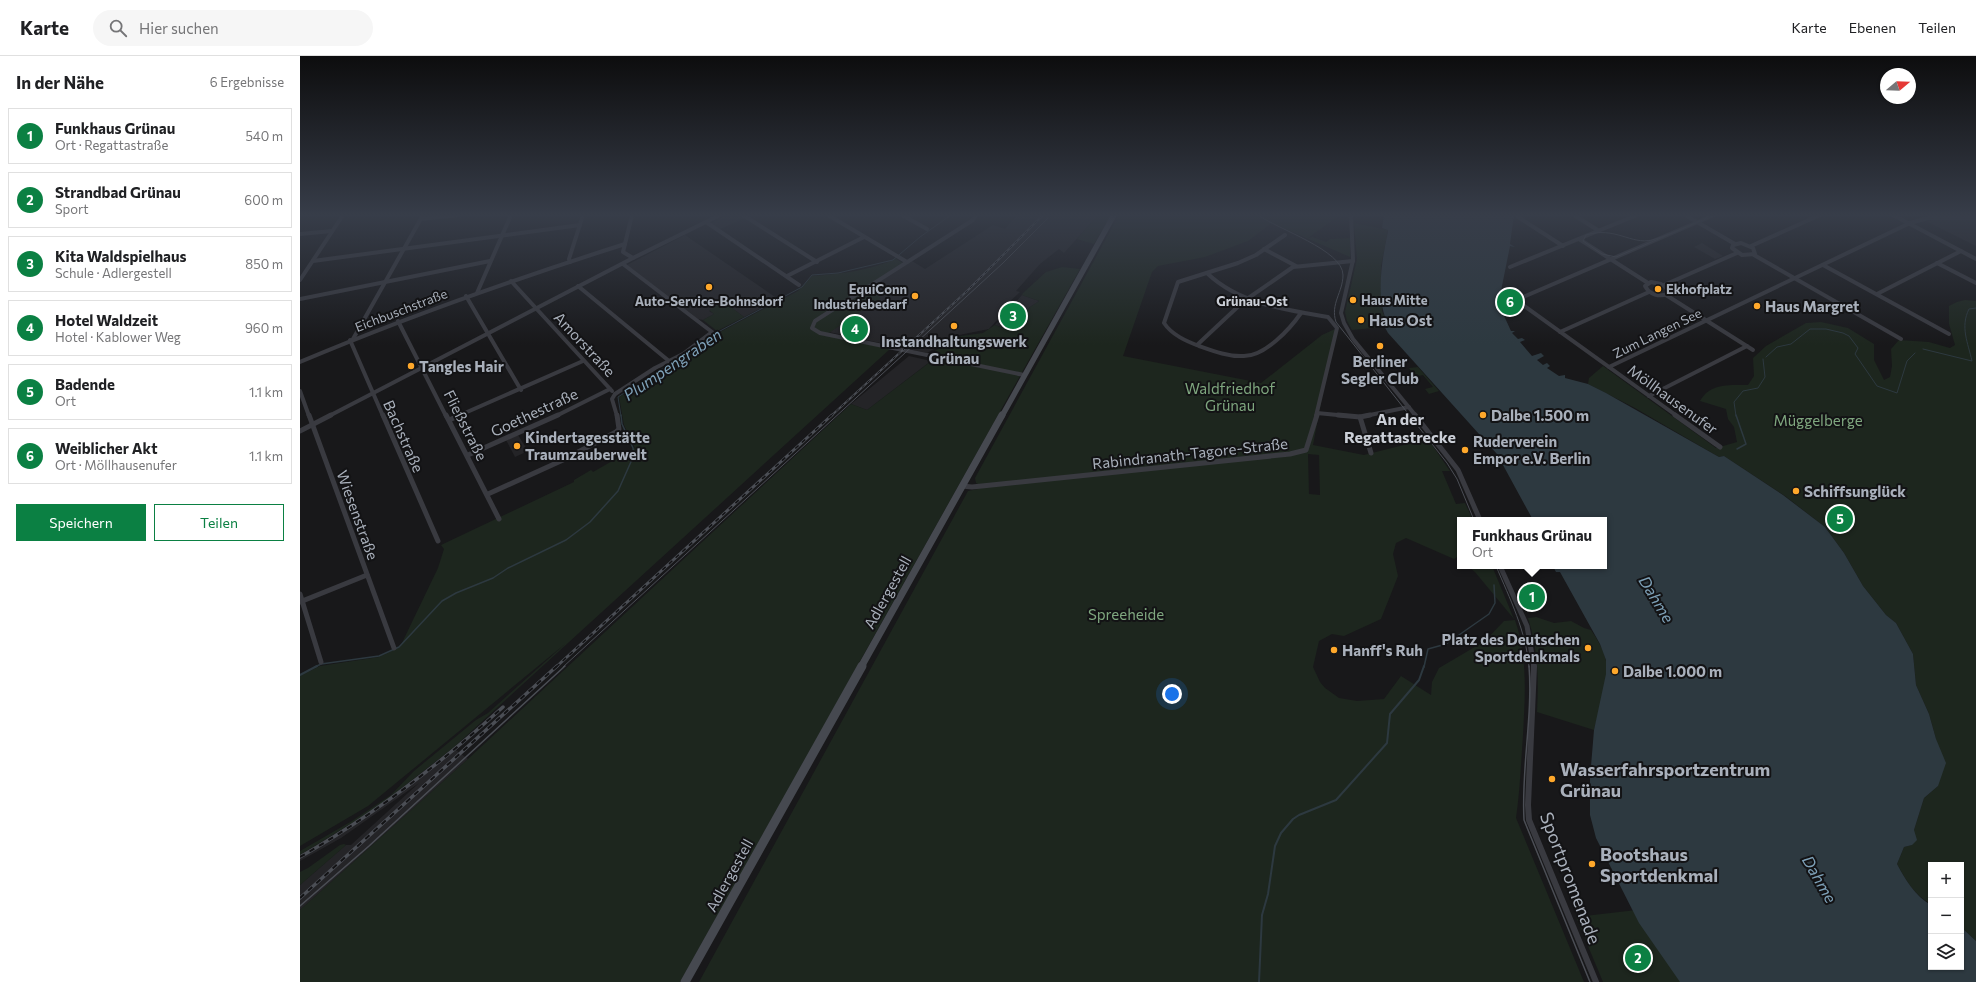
<!DOCTYPE html>
<html lang="de">
<head>
<meta charset="utf-8">
<style>
	body { margin:0; font-family:Commissioner,sans-serif; background:#f6f6f6; color:#202124 }
	.controls { position:absolute; right:12px; bottom:12px; display:grid; overflow:hidden; border-radius:0px; box-shadow:0 1px 3px #0004 }
	.controls button { width:36px; height:36px; display:grid; place-items:center; padding:0; border:0; border-bottom:1px solid #e0e0e0; background:#fff; color:#202124; font:20px sans-serif }
	.compass { position:absolute; left:1580px; top:12px; width:36px; height:36px; border-radius:50%; background:#fff; box-shadow:0 1px 3px #0004; rotate:71deg }
	.you { position:absolute; left:872px; top:638px; width:14px; height:14px; margin:-10px; border:3px solid #fff; border-radius:50%; background:#1a73e8; box-shadow:0 0 0 6px #1a73e833 }
	.badge { display:grid; place-items:center; width:26px; height:26px; border-radius:50%; background:#0b8043; color:#fff; font-size:13px; font-weight:700 }
	.pin { position:absolute; translate:-50% -50%; border:2px solid #fff; box-shadow:0 1px 4px #0006 }
	.popup { position:absolute; left:1157px; top:461px; width:150px; height:52px; box-sizing:border-box; display:grid; place-content:center; border-radius:0px; background:#fff; filter:drop-shadow(0 1px 3px #0005); font-size:13px; white-space:nowrap; color:#757577 }
	.popup b { font-size:15px; color:#202124 }
	.popup::after { content:''; position:absolute; left:50%; top:100%; margin-left:-8px; border:8px solid transparent; border-top-color:#fff }
	.list { margin:0; padding:0; list-style:none }
	h2 { display:flex; justify-content:space-between; align-items:center; height:52px; margin:0; padding:0 16px; font-size:17px }
	h2 small { font-size:13px; font-weight:400; color:#757577 }
	.list li { display:grid; grid-template-columns:26px 1fr auto; gap:12px; align-items:center; box-sizing:border-box; height:56px; margin:0 8px 8px; padding:0 8px; border:1px solid #e0e0e0; border-radius:0px }
	.list b { display:block; font-size:15px; white-space:nowrap }
	.list p { margin:0; font-size:13px; white-space:nowrap; color:#757577 }
	.list em { font-size:13px; font-style:normal; color:#757577 }
	.actions { display:flex; gap:8px; padding:12px 16px }
	.actions a { flex:1; padding:9px 0; border:1px solid #0b8043; border-radius:0px; text-align:center; font-size:14px; color:#0b8043 }
	.actions .main { background:#0b8043; color:#fff }
	.icon { flex:none; width:22px; height:22px; fill:none; stroke:currentColor; stroke-width:2; stroke-linecap:round; stroke-linejoin:round }
	.map { position:relative; flex:none; width:1676px; height:926px; overflow:hidden }
	header { display:flex; align-items:center; gap:24px; box-sizing:border-box; height:56px; padding:0 20px; background:#fff; border-bottom:1px solid #e0e0e0 }
	header strong { font-size:19px }
	nav { display:flex; gap:22px; margin-inline-start:auto; font-size:14px }
	.search { width:280px; height:36px; background:#f6f6f6; display:flex; align-items:center; gap:10px; box-sizing:border-box; padding:0 14px; border-radius:22px; color:#757577; font-size:15px }
	main { display:flex }
	aside { flex:1; background:#fff }
	.map>svg:first-child { display:block }
	.built { fill:#242427 }
	.green { fill:#1d261e; fill-rule:evenodd }
	.water { fill:#2d3940 }
	.lines { fill:none; stroke-linecap:round; stroke-linejoin:round }
	.stream-far2 { stroke:#2d3940; stroke-width:1 }
	.stream-far1 { stroke:#2d3940; stroke-width:1.5 }
	.stream { stroke:#2d3940; stroke-width:2 }
	.minor-far2 { stroke:#393a40; stroke-width:4 }
	.minor-far1 { stroke:#393a40; stroke-width:5 }
	.minor { stroke:#393a40; stroke-width:6 }
	.secondary-far2 { stroke:#464950; stroke-width:5.5 }
	.secondary-far1 { stroke:#464950; stroke-width:7 }
	.secondary { stroke:#464950; stroke-width:9 }
	.tram-far1 { stroke:#4b4e55; stroke-width:1 }
	.tram { stroke:#4b4e55; stroke-width:1.5 }
	.rail-far2-casing { stroke:#4b4e55; stroke-width:2 }
	.rail-far1-casing { stroke:#4b4e55; stroke-width:3 }
	.rail-casing { stroke:#4b4e55; stroke-width:3.5 }
	.rail-far2 { stroke:#131315; stroke-width:1; stroke-dasharray:3.5; stroke-linecap:butt }
	.rail-far1 { stroke:#131315; stroke-width:1.5; stroke-dasharray:4.5; stroke-linecap:butt }
	.rail { stroke:#131315; stroke-width:2; stroke-dasharray:5.5; stroke-linecap:butt }
	.poi-dot { fill:#ffa82b; stroke:#131315; stroke-width:1.5 }
	.labels { text-anchor:middle; dominant-baseline:central; stroke-width:4; stroke-linejoin:round; paint-order:stroke }
	.far-poi-label { font-size:13px; font-weight:bold; fill:#a9b0bb; stroke:#131315; text-anchor:start }
	.far-neighbourhood-label { font-size:13px; font-weight:bold; fill:#cbcfd7; stroke:#131315 }
	.far-street-label { font-size:13px; fill:#a9b0bb; stroke:#131315 }
	.poi-label { font-size:15px; font-weight:bold; fill:#a9b0bb; stroke:#131315; text-anchor:start }
	.street-label { font-size:15px; fill:#a9b0bb; stroke:#131315 }
	.park-label { font-size:15px; fill:#7fa77f; stroke:#131315 }
	.water-label { font-size:16px; font-style:italic; fill:#7ea1b8; stroke:#131315 }
	.neighbourhood-label { font-size:16px; font-weight:bold; fill:#cbcfd7; stroke:#131315 }
	.near-poi-label { font-size:18px; font-weight:bold; fill:#a9b0bb; stroke:#131315; text-anchor:start }
	.near-street-label { font-size:18px; fill:#a9b0bb; stroke:#131315 }
</style>
</head>
<body>
<header>
<strong>Karte</strong>
<div class="search"><svg class="icon" aria-label="search" viewBox="0 0 24 24"><circle cx="10" cy="10" r="6"/><path d="M15 15l6 6"/></svg>Hier suchen</div>
<nav><a>Karte</a><a>Ebenen</a><a>Teilen</a></nav>
</header>
<main>
<aside>
<h2>In der Nähe<small>6 Ergebnisse</small></h2>
<ul class="list">
<li><span class="badge">1</span><div><b>Funkhaus Grünau</b><p>Ort · Regattastraße</p></div><em>540 m</em></li>
<li><span class="badge">2</span><div><b>Strandbad Grünau</b><p>Sport</p></div><em>600 m</em></li>
<li><span class="badge">3</span><div><b>Kita Waldspielhaus</b><p>Schule · Adlergestell</p></div><em>850 m</em></li>
<li><span class="badge">4</span><div><b>Hotel Waldzeit</b><p>Hotel · Kablower Weg</p></div><em>960 m</em></li>
<li><span class="badge">5</span><div><b>Badende</b><p>Ort</p></div><em>1.1 km</em></li>
<li><span class="badge">6</span><div><b>Weiblicher Akt</b><p>Ort · Möllhausenufer</p></div><em>1.1 km</em></li>
</ul>
<div class="actions"><a class="main">Speichern</a><a>Teilen</a></div>
</aside>
<div class="map">
<svg width="1676" height="926" viewBox="0 0 1676 926">
	<rect width="100%" height="100%" fill="#18181a"/>
	<g class="built">
		<path d="M427 159H441L445 162 420 173 411 167Z"/>
		<path d="M717 159H798L764 197 759 193 740 208 716 235 720 236 706 249 708 252 689 273 659 279 627 297 529 276 580 242 567 234 612 205 625 213 693 169 705 173Z"/>
		<path d="M1676 164V190L1626 165 1636 164Z"/>
		<path d="M385 179 478 243 444 261 424 246 409 255 414 258 403 264 398 263 327 209Z"/>
		<path d="M1402 187 1423 200 1415 203 1394 191Z"/>
		<path d="M722 239 739 245 730 251 716 269 709 274 695 269Z"/>
		<path d="M609 300 631 305 567 354 551 348Z"/>
		<path d="M218 379 228 395 215 401 206 384Z"/>
		<path d="M153 692 168 703 0 854V829L46 789H51L119 727 41 782 0 805V799L75 753Z"/>
	</g>
	<g class="green">
		<path d="M798 159H811L794 188 777 183Z"/>
		<path d="M819 159H1040L1008 182 1013 181 1026 186 1030 183 1050 182V201L972 167 948 185 905 201 858 210 852 216 823 300 961 327 1022 279 1035 273 1013 389 1064 399 1128 383 1150 415H1142L1156 448 1165 447 1173 464H1160V503L1157 501 1154 503 1106 482 1096 487 1093 498 1098 520 1081 563 1044 580 1032 578 1019 585 1013 611 1020 626 1025 632 1039 642 1057 645 1084 643 1101 620 1131 639 1132 626 1139 612 1185 585 1204 565 1215 564C1228 602 1225 639 1223 679 1221 707 1220 734 1216 762L1284 926H399L668 435 678 433 680 429 676 427 675 422ZM1008 398 1019 399 1020 439 1009 438Z"/>
		<path d="M1054 167 1088 174 1081 210 1082 255 1088 268 1083 269 1084 271 1052 274 1047 265 1045 256 1057 203Z"/>
		<path d="M596 203 603 207 566 232 581 242 526 279 590 293 153 692 75 753 0 799V795L52 765 91 739 114 715 176 664 188 657 265 588 68 750 0 790V620L20 610 79 601 100 591 138 512 144 493 141 489 274 426V424L291 414 293 416 335 392 324 369 319 341 361 315 389 300 420 276 498 235 512 220C541 218 570 214 596 203Z"/>
		<path d="M762 211 780 213 380 926H0V854L168 703 551 348 567 354 634 303 633 296 661 280 683 277 695 269 709 274 716 269 730 251 739 245 722 239 723 237 746 216Z"/>
		<path d="M1665 244 1676 245V885L1661 871V809H1631V848C1615 840 1605 823 1597 808L1604 791 1612 789 1614 774 1624 742 1638 730 1636 683 1629 658 1616 629 1613 598 1596 567 1586 559 1563 530 1544 497 1525 471 1485 440 1424 400 1419 401 1335 352 1288 328 1289 322 1303 310 1416 392 1437 386 1434 371 1428 363 1426 353 1400 345C1410 327 1429 329 1448 329L1454 320 1453 302 1466 290 1506 267 1521 266 1548 272 1574 288V304L1584 324 1590 321 1592 310 1591 293 1599 284 1629 286 1650 292 1655 289 1649 268V250L1657 246Z"/>
		<path d="M424 246 444 261 417 275 403 264 414 258 409 254Z"/>
		<path d="M1118 311 1139 335 1129 338 1125 333 1133 331 1123 319 1114 321 1109 312Z"/>
		<path d="M1168 510H1192L1214 563 1175 516Z"/>
		<path d="M1236 561 1254 567 1271 565 1284 572 1291 574C1297 583 1304 594 1306 605 1309 627 1299 653 1294 674L1237 656C1239 623 1238 593 1228 562Z"/>
		<path d="M44 788 46 789 0 829V816L8 812 40 789Z"/>
		<path d="M1345 853 1399 926H1303L1276 861Z"/>
	</g>
	<path class="water" d="M1084 159H1214L1210 188 1215 191 1210 190 1199 245 1206 250 1200 251 1211 275H1215L1212 277 1218 283 1222 282 1225 284 1220 286 1232 300 1241 297 1244 300 1237 304 1243 309 1247 307 1250 310 1247 312 1259 320 1265 319V322L1288 328 1306 337 1419 401 1424 400 1483 439 1525 471 1544 497 1563 530 1586 559 1596 567 1613 598 1616 629 1629 658 1636 683 1646 707 1638 730 1624 742 1614 774 1617 784 1612 789 1604 791 1597 808C1605 823 1615 840 1631 849V911H1661V871L1676 885V926H1380L1339 867 1296 782 1290 759V722L1294 674 1306 618V604L1300 588 1260 516H1256L1253 510H1304V464H1233L1197 398 1088 277 1083 268H1088C1075 242 1082 203 1088 176V174L1082 172Z"/>
	<g class="lines">
		<g class="stream-far2">
			<path d="M1623 293 1672 305C1668 287 1660 271 1669 253L1676 252"/>
			<path d="M1466 301 1477 291 1491 288 1510 273H1526L1543 277 1549 280 1558 292 1555 298 1577 330 1597 337 1607 305 1615 297"/>
			<path d="M321 360 318 341 360 314 388 300 420 275 502 231 512 219 538 217 593 204 620 181 651 159"/>
			<path d="M1436 360 1434 346 1443 335 1458 332 1465 321 1463 303"/>
		</g>
		<g class="stream-far1">
			<path d="M1436 359 1446 388 1437 393"/>
			<path d="M15 611 21 608 79 600 99 591 142 545 156 537 193 522 208 512 266 484 290 466 318 435 334 399 333 392 322 368 321 359"/>
			<path d="M1124 611 1128 593 1146 588 1189 558 1195 547 1194 529"/>
		</g>
		<g class="stream">
			<path d="M0 619 17 610"/>
			<path d="M959 926 962 859 968 838 975 790 981 777 993 763 999 759 1036 744 1087 687 1090 658 1119 624 1124 610"/>
		</g>
		<g class="minor-far2">
			<path d="M332 159 323 196 333 202"/>
			<path d="M443 159 517 206"/>
			<path d="M528 159 607 206"/>
			<path d="M602 159 627 173"/>
			<path d="M676 159 673 164 515 265 512 272 520 277 724 319"/>
			<path d="M1051 159 1053 204 1041 257 1044 267 1053 283 1116 360"/>
			<path d="M1274 159 1299 175"/>
			<path d="M1385 159 1435 188"/>
			<path d="M1593 159 1676 203"/>
			<path d="M1218 161 1263 190"/>
			<path d="M121 163 158 159"/>
			<path d="M406 166 499 229"/>
			<path d="M0 178 32 175"/>
			<path d="M985 179 956 199 938 207 878 226 864 267C872 279 886 285 899 290 913 295 929 301 944 300 965 300 990 273 1001 257"/>
			<path d="M1279 183 1348 227"/>
			<path d="M1441 187 1453 192 1455 198 1442 199 1432 192 1433 189Z"/>
			<path d="M1451 190 1520 159"/>
			<path d="M964 193 996 210"/>
			<path d="M1454 199 1601 283"/>
			<path d="M13 205 280 169"/>
			<path d="M270 206 269 203 283 159"/>
			<path d="M1637 207 1676 227"/>
			<path d="M1523 209 1649 278"/>
			<path d="M1210 211 1337 159"/>
			<path d="M908 218C940 248 986 254 1028 261L1037 272 1016 360"/>
			<path d="M487 220 564 181"/>
			<path d="M0 224 43 159"/>
			<path d="M211 225 312 335"/>
			<path d="M1351 226 1361 228 1369 234 1368 238C1359 241 1350 239 1345 230Z"/>
			<path d="M1364 229 1437 197"/>
			<path d="M278 230 369 305"/>
			<path d="M177 237 211 159"/>
			<path d="M1577 238 1661 195"/>
			<path d="M1366 239 1453 294"/>
			<path d="M166 240 221 334"/>
			<path d="M0 243 190 205"/>
			<path d="M98 265 146 360"/>
			<path d="M1260 276 1349 236"/>
			<path d="M53 283 123 159"/>
			<path d="M50 284 83 360"/>
			<path d="M897 289 944 245 993 211 1053 205"/>
			<path d="M0 306C106 261 215 223 325 188"/>
			<path d="M1309 311 1610 167 1628 162H1676"/>
			<path d="M0 335 9 360"/>
			<path d="M315 338 355 312 383 298 412 276 323 208"/>
			<path d="M315 338 312 343 317 360"/>
			<path d="M1349 340 1447 290"/>
			<path d="M1017 357 1048 360"/>
			<path d="M29 360 333 202 420 159"/>
			<path d="M158 360 283 305"/>
			<path d="M256 360 310 333"/>
			<path d="M1065 360 1109 351"/>
			<path d="M1377 360 1216 244 1414 159"/>
		</g>
		<g class="minor-far1">
			<path d="M9 359 94 592"/>
			<path d="M83 359 138 485"/>
			<path d="M146 359 199 463"/>
			<path d="M1038 359 1060 361 1070 359"/>
			<path d="M1115 359 1158 414 1180 464"/>
			<path d="M1375 359 1420 391"/>
			<path d="M1060 361 1071 397"/>
			<path d="M149 364 161 359"/>
			<path d="M0 375 31 359"/>
			<path d="M168 399 258 359"/>
			<path d="M662 430 672 431 990 398 1006 394 1017 359"/>
			<path d="M188 438 263 404 316 376 319 373 317 359"/>
			<path d="M1200 510 1227 570 1234 611"/>
			<path d="M0 538 21 606"/>
			<path d="M0 546 67 519"/>
		</g>
		<path class="minor" d="M1234 610 1228 749 1229 764 1296 926"/>
		<path class="secondary-far2" d="M702 360 814 159"/>
		<path class="secondary-far1" d="M561 611 702 359"/>
		<path class="secondary" d="M385 926 562 610"/>
		<g class="tram-far1">
			<path d="M958 159C977 173 1043 194 1043 219 1043 236 1030 248 1036 266L1147 407 1157 423 1174 464"/>
			<path d="M1412 159C1396 166 1368 180 1352 184 1331 189 1315 170 1286 179L1283 185 1302 198 1316 201 1415 159"/>
			<path d="M1196 510C1210 543 1226 575 1229 611"/>
			<path d="M263 611 703 207 751 159"/>
		</g>
		<g class="tram">
			<path d="M1229 610C1233 661 1221 713 1224 764L1290 926"/>
			<path d="M0 850 69 790 265 610"/>
		</g>
		<g class="rail-far2-casing">
			<path id="rail-far2" d="M531 360 667 235 743 159"/>
		</g>
		<g class="rail-far1-casing">
			<path id="rail-far1" d="M256 611 532 359"/>
		</g>
		<g class="rail-casing">
			<g id="rail">
				<path d="M0 801C74 759 140 708 203 651"/>
				<path d="M0 842 257 610"/>
			</g>
		</g>
		<use href="#rail-far2" class="rail-far2"/>
		<use href="#rail-far1" class="rail-far1"/>
		<use href="#rail" class="rail"/>
	</g>
	<linearGradient id="sky" x2="0" y2="1"><stop stop-color="#0d0d0e"/><stop offset="0.55" stop-color="#373d49"/><stop offset="1" stop-color="#373d49" stop-opacity="0"/></linearGradient>
	<rect width="1676" height="289" fill="url(#sky)"/>
	<g class="poi-dot">
		<circle cx="409" cy="231" r="4"/>
		<circle cx="1358" cy="233" r="4"/>
		<circle cx="615" cy="240" r="4"/>
		<circle cx="1053" cy="244" r="4"/>
		<circle cx="1457" cy="250" r="4"/>
		<circle cx="1061" cy="264" r="4"/>
		<circle cx="654" cy="270" r="4"/>
		<circle cx="1080" cy="290" r="4"/>
		<circle cx="111" cy="310" r="4"/>
		<circle cx="1183" cy="359" r="4"/>
		<circle cx="217" cy="390" r="4"/>
		<circle cx="1165" cy="394" r="4"/>
		<circle cx="1496" cy="435" r="4"/>
		<circle cx="1288" cy="592" r="4"/>
		<circle cx="1034" cy="594" r="4"/>
		<circle cx="1315" cy="615" r="4"/>
		<circle cx="1252" cy="723" r="4"/>
		<circle cx="1292" cy="808" r="4"/>
	</g>
	<g class="labels">
		<g class="far-poi-label">
			<text x="607" y="233" text-anchor="end">EquiConn<tspan x="607" dy="15">Industriebedarf</tspan></text>
			<text x="1366" y="233">Ekhofplatz</text>
			<text x="1061" y="244">Haus Mitte</text>
			<text x="409" y="245" text-anchor="middle">Auto-Service-Bohnsdorf</text>
		</g>
		<g class="far-neighbourhood-label">
			<text x="952" y="245">Grünau-Ost</text>
		</g>
		<g class="far-street-label">
			<text transform="translate(101 254) rotate(-21)">Eichbuschstraße</text>
			<text transform="translate(1357 277) rotate(-26)">Zum Langen See</text>
		</g>
		<g class="poi-label">
			<text x="1465" y="250">Haus Margret</text>
			<text x="1069" y="264">Haus Ost</text>
			<text x="654" y="285" text-anchor="middle">Instandhaltungswerk<tspan x="654" dy="17">Grünau</tspan></text>
			<text x="1080" y="305" text-anchor="middle">Berliner<tspan x="1080" dy="17">Segler Club</tspan></text>
			<text x="119" y="310">Tangles Hair</text>
			<text x="1191" y="359">Dalbe 1.500 m</text>
			<text x="225" y="381">Kindertagesstätte<tspan x="225" dy="17">Traumzauberwelt</tspan></text>
			<text x="1173" y="385">Ruderverein<tspan x="1173" dy="17">Empor e.V. Berlin</tspan></text>
			<text x="1504" y="435">Schiffsunglück</text>
			<text x="1280" y="583" text-anchor="end">Platz des Deutschen<tspan x="1280" dy="17">Sportdenkmals</tspan></text>
			<text x="1042" y="594">Hanff's Ruh</text>
			<text x="1323" y="615">Dalbe 1.000 m</text>
		</g>
		<g class="street-label">
			<text transform="translate(285 288) rotate(47)">Amorstraße</text>
			<text transform="translate(1373 343) rotate(36)">Möllhausenufer</text>
			<text transform="translate(234 356) rotate(-25)">Goethestraße</text>
			<text transform="translate(166 369) rotate(63)">Fließstraße</text>
			<text transform="translate(104 380) rotate(66)">Bachstraße</text>
			<text transform="translate(890 397) rotate(-6)">Rabindranath-Tagore-Straße</text>
			<text transform="translate(58 459) rotate(70)">Wiesenstraße</text>
			<text transform="translate(587 536) rotate(-61)">Adlergestell</text>
			<text transform="translate(429 819) rotate(-61)">Adlergestell</text>
		</g>
		<g class="park-label">
			<text x="930" y="332">Waldfriedhof<tspan x="930" dy="17">Grünau</tspan></text>
			<text x="1518" y="364">Müggelberge</text>
			<text x="826" y="558">Spreeheide</text>
		</g>
		<g class="water-label">
			<text transform="translate(372 308) rotate(-34)">Plumpengraben</text>
			<text transform="translate(1357 543) rotate(59)">Dahme</text>
			<text transform="translate(1520 823) rotate(60)">Dahme</text>
		</g>
		<g class="neighbourhood-label">
			<text x="1100" y="362">An der<tspan x="1100" dy="18">Regattastrecke</tspan></text>
		</g>
		<g class="near-poi-label">
			<text x="1260" y="713">Wasserfahrsportzentrum<tspan x="1260" dy="21">Grünau</tspan></text>
			<text x="1300" y="798">Bootshaus<tspan x="1300" dy="21">Sportdenkmal</tspan></text>
		</g>
		<g class="near-street-label">
			<text transform="translate(1271 822) rotate(69)">Sportpromenade</text>
		</g>
	</g>
</svg>
<div class="controls">
<button>+</button>
<button>−</button>
<button><svg class="icon" aria-label="layers" viewBox="0 0 24 24"><path d="M12 4l9 5-9 5-9-5zM3 14l9 5 9-5"/></svg></button>
</div>
<svg class="compass" viewBox="-18 -18 36 36"><path d="M0-13l5 13h-10z" fill="#e53935"/><path d="M0 13l5-13h-10z" fill="#757577"/></svg>
<div class="you"></div>
<div class="pin badge" style="left:1232px;top:541px">1</div>
<div class="popup"><b>Funkhaus Grünau</b>Ort</div>
<div class="pin badge" style="left:1338px;top:902px">2</div>
<div class="pin badge" style="left:713px;top:260px">3</div>
<div class="pin badge" style="left:555px;top:273px">4</div>
<div class="pin badge" style="left:1540px;top:463px">5</div>
<div class="pin badge" style="left:1210px;top:246px">6</div>
</div>
</main>
</body>
</html>
